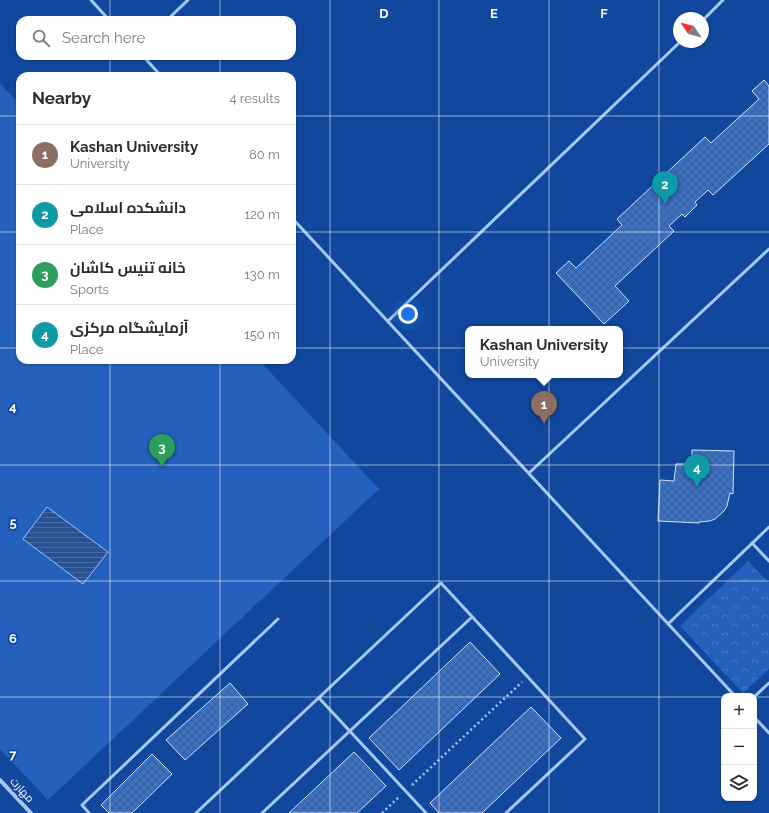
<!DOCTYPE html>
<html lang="en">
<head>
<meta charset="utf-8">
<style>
	body { margin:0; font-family:Raleway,Cairo,sans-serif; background:#f7f7f7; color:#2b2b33 }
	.controls { position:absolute; right:12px; bottom:12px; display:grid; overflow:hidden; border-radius:8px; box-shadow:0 1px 3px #0004 }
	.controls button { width:36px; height:36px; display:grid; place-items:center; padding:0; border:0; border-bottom:1px solid #e1e1e2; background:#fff; color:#2b2b33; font:20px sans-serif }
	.compass { position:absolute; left:673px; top:12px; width:36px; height:36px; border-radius:50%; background:#fff; box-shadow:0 1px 3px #0004; rotate:305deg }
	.you { position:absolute; left:408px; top:314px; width:14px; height:14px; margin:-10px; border:3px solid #fff; border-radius:50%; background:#1a73e8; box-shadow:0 0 0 6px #1a73e833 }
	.badge { display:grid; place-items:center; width:26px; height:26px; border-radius:50%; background:#7c3aed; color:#fff; font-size:13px; font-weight:700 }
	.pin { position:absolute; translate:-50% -33px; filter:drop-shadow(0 1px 2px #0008) }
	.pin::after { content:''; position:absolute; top:21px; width:14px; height:12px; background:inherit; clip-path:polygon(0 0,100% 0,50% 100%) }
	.popup { position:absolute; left:465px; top:326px; width:158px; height:52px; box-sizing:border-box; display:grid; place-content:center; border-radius:8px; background:#fff; filter:drop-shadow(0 1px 3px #0005); font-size:13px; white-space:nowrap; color:#7c7c81 }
	.popup b { font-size:15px; color:#2b2b33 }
	.popup::after { content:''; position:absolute; left:50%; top:100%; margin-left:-8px; border:8px solid transparent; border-top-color:#fff }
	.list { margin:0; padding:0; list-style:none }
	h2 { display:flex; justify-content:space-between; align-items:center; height:52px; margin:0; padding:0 16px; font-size:17px }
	h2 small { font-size:13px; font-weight:400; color:#7c7c81 }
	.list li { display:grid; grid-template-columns:26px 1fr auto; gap:12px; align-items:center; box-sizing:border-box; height:60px; padding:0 16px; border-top:1px solid #e1e1e2 }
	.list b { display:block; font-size:15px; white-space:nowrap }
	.list p { margin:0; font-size:13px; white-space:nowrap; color:#7c7c81 }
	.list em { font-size:13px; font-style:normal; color:#7c7c81 }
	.icon { flex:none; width:22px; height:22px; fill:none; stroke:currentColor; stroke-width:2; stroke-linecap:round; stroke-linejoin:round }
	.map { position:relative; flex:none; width:769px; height:813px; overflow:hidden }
	.search { position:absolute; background:#fff; box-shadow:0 1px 3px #0004; left:16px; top:16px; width:280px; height:44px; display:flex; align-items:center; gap:10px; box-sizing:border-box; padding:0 14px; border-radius:12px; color:#7c7c81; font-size:15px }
	.panel { position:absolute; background:#fff; box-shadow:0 1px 3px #0004; left:16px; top:72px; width:280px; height:292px; border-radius:12px }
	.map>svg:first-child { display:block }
	.park { fill:url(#park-crowns) }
	.garden { fill:#2461bc }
	.water { fill:url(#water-rules); stroke:#99c1f8 }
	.building { fill:url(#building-cross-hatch); stroke:#d0e3fe }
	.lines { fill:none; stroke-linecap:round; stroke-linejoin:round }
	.path { stroke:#a7c7f5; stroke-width:2.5; stroke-dasharray:2 3; stroke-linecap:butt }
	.service { stroke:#a7c7f5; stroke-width:3 }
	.minor { stroke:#a7c7f5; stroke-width:4 }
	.grid { fill:none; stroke:#fff; stroke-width:1; stroke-opacity:0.55 }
	.labels { text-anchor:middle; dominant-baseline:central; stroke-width:3.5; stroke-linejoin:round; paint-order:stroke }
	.street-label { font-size:11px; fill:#fff; stroke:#11489e }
	.grid-label { font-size:13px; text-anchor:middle; font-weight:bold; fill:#fff; stroke:#11489e; stroke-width:3.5; stroke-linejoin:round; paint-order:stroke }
</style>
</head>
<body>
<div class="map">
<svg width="769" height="813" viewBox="0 0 769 813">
	<defs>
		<pattern id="park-crowns" width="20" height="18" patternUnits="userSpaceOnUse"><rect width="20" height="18" fill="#2461bc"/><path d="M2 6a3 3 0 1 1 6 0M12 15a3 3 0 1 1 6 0" fill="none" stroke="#4579c6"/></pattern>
		<pattern id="water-rules" width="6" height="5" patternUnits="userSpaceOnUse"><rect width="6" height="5" fill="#295191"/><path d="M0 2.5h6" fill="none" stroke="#496ba2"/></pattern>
		<pattern id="building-cross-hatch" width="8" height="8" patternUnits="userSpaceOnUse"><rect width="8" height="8" fill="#3a71c5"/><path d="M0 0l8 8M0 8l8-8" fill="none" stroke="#435e88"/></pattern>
	</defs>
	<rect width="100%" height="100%" fill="#11489e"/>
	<path class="park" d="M748 561 769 583V669L743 693 680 626Z"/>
	<path class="garden" d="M0 83 20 105V360H259L379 489 48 800 0 749Z"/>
	<path class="water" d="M47 507 108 552 83 584 23 539Z"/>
	<g class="building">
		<path d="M764 80 769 86V144L713 195 708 190 695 202 697 205 685 217 682 214 669 226 674 231 615 286 629 301 604 324 556 273 569 261 576 268 622 225 617 219 705 137 711 143 759 99 752 91Z"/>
		<path d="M692 450 734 451 733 494 730 493 727 506 724 511 715 519 710 521 699 522V523L658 521 660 480 674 481 676 464H692Z"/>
		<path d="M470 642 500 674 399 770 369 738Z"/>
		<path d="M230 683 248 704 185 760 166 740Z"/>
		<path d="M531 707 561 738 482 813H439L430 803Z"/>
		<path d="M354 752 386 786 357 813H289Z"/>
		<path d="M152 754 172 774 132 813H109L101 805Z"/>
	</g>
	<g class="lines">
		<g class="path">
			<path d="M412 785 522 682"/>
			<path d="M382 813 399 797"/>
		</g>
		<g class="service">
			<path d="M91 0 109 20"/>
			<path d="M167 20 188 0"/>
			<path d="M703 20 723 0"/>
			<path d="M143 56 161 76"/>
			<path d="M292 218 735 696"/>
			<path d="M388 321 680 42"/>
			<path d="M529 473 769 249"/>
			<path d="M752 543 769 561"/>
			<path d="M668 624 769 527"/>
			<path d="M754 697 769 683"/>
			<path d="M319 698 426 813"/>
			<path d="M754 717 769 733"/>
			<path d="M89 813 82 805 278 619"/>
			<path d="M196 813 441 583 585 739 506 813"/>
			<path d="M262 813 472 617"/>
		</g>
		<path class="minor" d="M0 780 31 813"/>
	</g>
	<path class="grid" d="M110 0V20M220 0V20M330 0V813M439 0V813M549 0V813M659 0V813M110 56V76M220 56V76M0 116H20M292 116H769M0 232H20M292 232H769M0 348H20M292 348H769M110 360V813M220 360V813M0 465H769M0 581H769M0 697H724M754 697H769"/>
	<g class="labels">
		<g class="street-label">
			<text transform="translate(22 790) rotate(47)">مهارت</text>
		</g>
	</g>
	<g class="grid-label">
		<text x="384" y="18">D</text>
		<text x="494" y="18">E</text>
		<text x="604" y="18">F</text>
		<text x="13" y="411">4</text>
		<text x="13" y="527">5</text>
		<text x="13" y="643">6</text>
		<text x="13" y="759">7</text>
	</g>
</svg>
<div class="controls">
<button>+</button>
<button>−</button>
<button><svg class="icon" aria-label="layers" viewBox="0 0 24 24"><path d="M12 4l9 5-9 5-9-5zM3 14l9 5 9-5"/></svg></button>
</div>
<svg class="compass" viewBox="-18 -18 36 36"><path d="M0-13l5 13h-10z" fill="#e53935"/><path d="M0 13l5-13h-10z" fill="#7c7c81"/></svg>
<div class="you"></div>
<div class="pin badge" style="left:544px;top:424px;background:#8d6e63">1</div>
<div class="popup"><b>Kashan University</b>University</div>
<div class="pin badge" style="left:665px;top:204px;background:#0f9aa8">2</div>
<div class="pin badge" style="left:162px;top:467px;background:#2e9e5b">3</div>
<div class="pin badge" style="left:697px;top:487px;background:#0f9aa8">4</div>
<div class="search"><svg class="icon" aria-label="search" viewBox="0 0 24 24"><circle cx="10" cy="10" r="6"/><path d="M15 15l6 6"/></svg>Search here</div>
<section class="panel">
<h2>Nearby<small>4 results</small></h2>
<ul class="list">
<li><span class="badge" style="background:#8d6e63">1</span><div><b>Kashan University</b><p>University</p></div><em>80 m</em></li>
<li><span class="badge" style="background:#0f9aa8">2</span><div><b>دانشکده اسلامی</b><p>Place</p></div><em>120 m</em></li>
<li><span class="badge" style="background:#2e9e5b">3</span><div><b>خانه تنیس کاشان</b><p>Sports</p></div><em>130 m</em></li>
<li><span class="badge" style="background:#0f9aa8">4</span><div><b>آزمایشگاه مرکزی</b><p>Place</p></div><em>150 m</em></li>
</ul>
</section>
</div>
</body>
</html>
